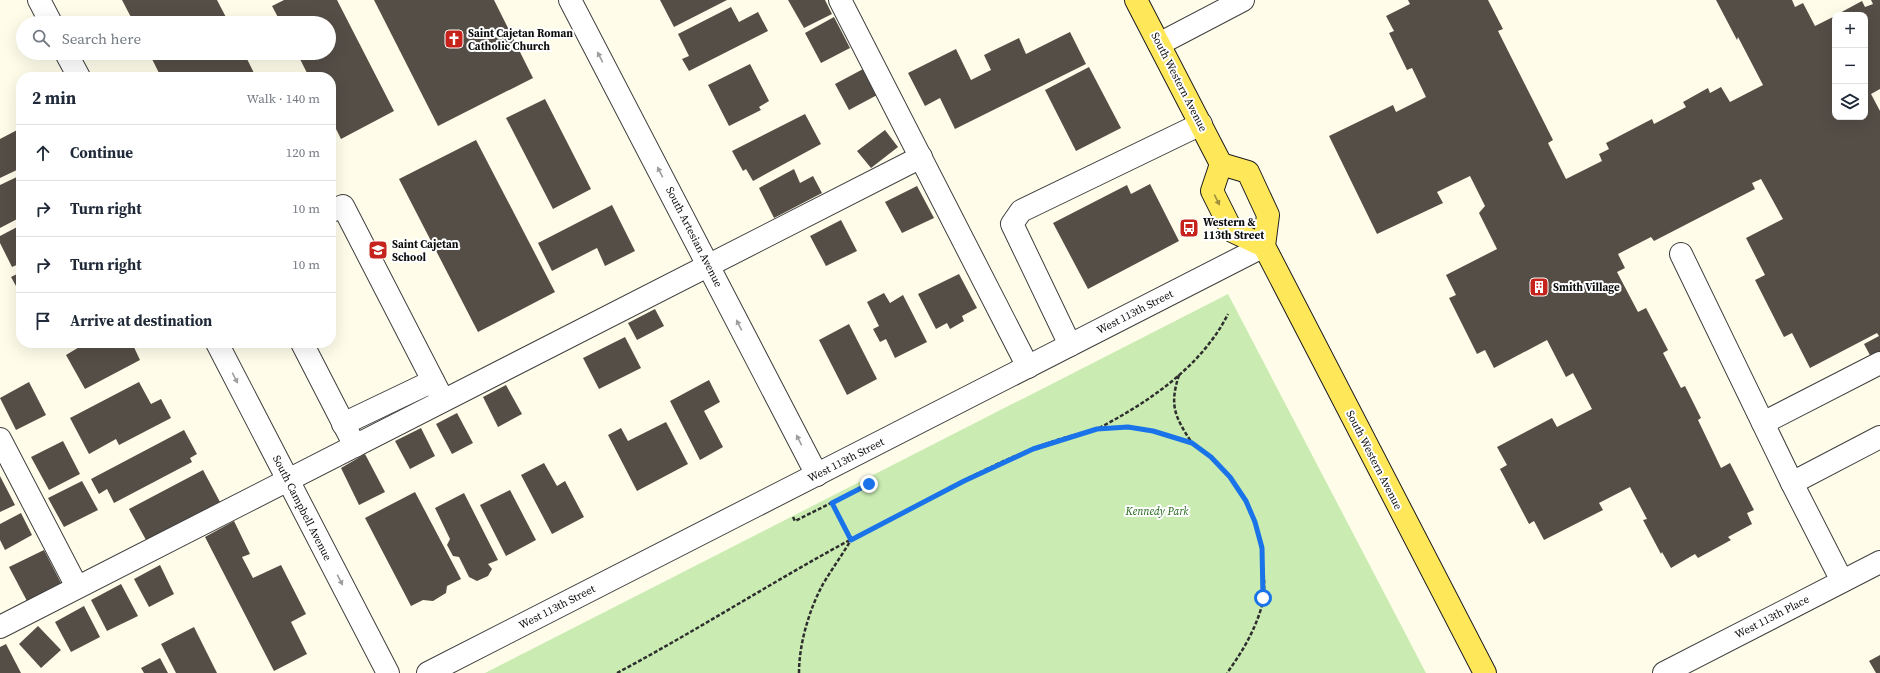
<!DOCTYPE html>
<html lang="en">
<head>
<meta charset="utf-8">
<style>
	body { margin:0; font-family:"Source Serif 4",serif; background:#f2f2f3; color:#1f2937 }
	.controls { position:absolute; right:12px; top:12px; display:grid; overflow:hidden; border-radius:8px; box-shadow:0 4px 16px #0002 }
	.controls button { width:36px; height:36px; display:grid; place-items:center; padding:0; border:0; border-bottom:1px solid #e0e1e3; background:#fff; color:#1f2937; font:20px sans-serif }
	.stop { position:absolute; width:12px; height:12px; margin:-9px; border:3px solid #1a73e8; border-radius:50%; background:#fff }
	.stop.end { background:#1a73e8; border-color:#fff; box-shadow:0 1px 4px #0008 }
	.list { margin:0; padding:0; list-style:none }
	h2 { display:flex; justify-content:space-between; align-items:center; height:52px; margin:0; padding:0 16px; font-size:17px }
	h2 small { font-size:13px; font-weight:400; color:#747a83 }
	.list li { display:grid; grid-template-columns:26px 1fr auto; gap:12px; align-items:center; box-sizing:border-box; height:56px; padding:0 16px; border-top:1px solid #e0e1e3 }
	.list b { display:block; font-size:15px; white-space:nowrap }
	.list em { font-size:13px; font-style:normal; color:#747a83 }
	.icon { flex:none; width:22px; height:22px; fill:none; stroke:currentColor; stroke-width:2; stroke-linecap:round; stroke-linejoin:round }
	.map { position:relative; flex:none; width:1880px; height:673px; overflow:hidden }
	.search { position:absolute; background:#fff; box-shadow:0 4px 16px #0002; left:16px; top:16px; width:320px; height:44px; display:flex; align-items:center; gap:10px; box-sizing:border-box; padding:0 14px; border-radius:22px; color:#747a83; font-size:15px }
	.panel { position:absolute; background:#fff; box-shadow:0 4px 16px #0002; left:16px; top:72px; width:320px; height:276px; border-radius:16px }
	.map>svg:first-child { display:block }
	.green { fill:#caecb2 }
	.building { fill:#554e47 }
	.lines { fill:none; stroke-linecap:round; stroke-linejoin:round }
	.minor-casing { stroke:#3f3f3f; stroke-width:24 }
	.major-casing { stroke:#1d1d1d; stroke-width:24 }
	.path { stroke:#2e2e2e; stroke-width:2.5; stroke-dasharray:4 2; stroke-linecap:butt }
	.minor { stroke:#fff; stroke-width:22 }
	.major { stroke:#ffe75a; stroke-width:22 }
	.oneway { fill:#9e9e9e }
	.oneway2 { fill:#9e8f3b }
	.route { stroke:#1a73e8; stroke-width:5 }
	.labels { text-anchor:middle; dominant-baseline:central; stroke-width:4; stroke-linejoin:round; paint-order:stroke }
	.poi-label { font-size:11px; font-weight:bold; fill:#0c0c0c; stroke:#fff; text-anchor:start }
	.street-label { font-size:11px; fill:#0c0c0c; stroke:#fff }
	.park-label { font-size:11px; font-style:italic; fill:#216718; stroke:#fff }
</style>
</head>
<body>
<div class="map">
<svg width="1880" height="673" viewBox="0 0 1880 673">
	<rect width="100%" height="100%" fill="#fffdea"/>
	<path class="green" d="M1228 294 1426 673H485Z"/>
	<g class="building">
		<path d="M122 0H217L229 23H134Z"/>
		<path d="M284 0H337L394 111 341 139 331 119V77H309L297 53H329V23H281L272 6Z"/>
		<path d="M374 0H494L533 78 438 126Z"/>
		<path d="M660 0H727L674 27Z"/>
		<path d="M788 0H825L832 14 804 28Z"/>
		<path d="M1408 0H1488L1503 29 1498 31 1553 140 1548 143 1566 179 1602 161 1599 154 1609 149 1606 143 1652 119 1654 124 1686 107 1683 102 1708 88 1710 93 1721 87 1730 102 1763 85 1738 37 1737 40 1716 0H1792L1795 7 1803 3 1815 26 1835 16V117H1865V15H1836L1862 1 1865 7 1873 4 1871 0H1880V89L1871 94 1880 111V374L1864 344 1879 336 1877 333 1810 368 1792 333 1784 337 1755 280 1765 275 1746 238 1783 219 1761 179 1752 183 1755 189 1654 241 1651 237 1618 254 1625 268 1617 272 1638 312 1646 308 1668 350 1663 353 1681 388 1685 386 1701 418 1698 420 1721 468 1730 463 1754 510 1747 513 1752 524 1728 537 1731 540 1698 558 1695 554 1671 568 1662 552 1661 554 1643 520 1647 519 1630 487 1599 503 1603 510 1544 540 1534 521 1529 524 1500 469 1507 465 1497 447 1552 418 1557 427 1592 409 1573 373 1566 377 1547 340 1494 368 1485 350 1477 354 1449 298 1456 295 1446 275 1497 249 1479 213 1485 206 1470 176 1437 192 1443 203 1377 234 1329 136 1393 105 1396 112 1426 97 1412 68 1407 70 1389 33 1394 31 1386 16 1410 4Z"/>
		<path d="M731 7 739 22 758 12 768 31 689 71 682 59 689 56 678 34Z"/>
		<path d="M834 17 850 48 821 63 805 33Z"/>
		<path d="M1070 32 1086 64 955 129 940 98 925 106 908 73 956 49 971 80 991 70 984 55 1019 38 1026 54Z"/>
		<path d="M149 53H244L256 77H161Z"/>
		<path d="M750 64 769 101 759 107 761 110 729 126 708 85Z"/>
		<path d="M1089 67 1121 128 1076 151 1045 90Z"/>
		<path d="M865 68 879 94 849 110 835 84Z"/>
		<path d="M545 99 591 189 553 209 506 118Z"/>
		<path d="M805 114 821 144 753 181 746 169 743 171 732 151Z"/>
		<path d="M21 128V168L0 178V139Z"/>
		<path d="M885 130 898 147 871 168 857 151Z"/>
		<path d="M476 140 555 292 478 332 399 179Z"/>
		<path d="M794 169 800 183 813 176 822 193 774 218 759 188Z"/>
		<path d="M21 175V217L0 228V185Z"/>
		<path d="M1150 184 1179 241 1088 289 1053 223 1127 185 1131 194Z"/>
		<path d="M917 186 934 218 902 233 885 202Z"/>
		<path d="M612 205 635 251 605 266 597 248 552 271 538 243Z"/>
		<path d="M841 220 857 251 826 266 810 236Z"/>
		<path d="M21 225V263L12 267 0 243V236Z"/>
		<path d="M21 272V295L11 277Z"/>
		<path d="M959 274 977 308 962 316 964 321 950 329 947 323 936 329 918 294Z"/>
		<path d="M884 293 890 303 903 295 927 342 895 358 886 339 880 342 873 329 879 326 867 302Z"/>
		<path d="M655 309 664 326 637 340 628 323Z"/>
		<path d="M849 324 877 379 847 395 819 340Z"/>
		<path d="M625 337 641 368 599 389 583 358Z"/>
		<path d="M86 343H132L140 360 85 389 66 355Z"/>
		<path d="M709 380 720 402 704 411 723 447 700 460 670 401Z"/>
		<path d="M29 382 46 415 16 430 0 398Z"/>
		<path d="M139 382 151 404 161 399 171 418 119 445 116 439 89 454 70 418Z"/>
		<path d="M506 385 522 414 498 427 483 397Z"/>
		<path d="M457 413 473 443 452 454 436 424Z"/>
		<path d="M666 422 688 464 637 491 608 435 621 428 628 441Z"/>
		<path d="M421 428 435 456 410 469 395 441Z"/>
		<path d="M184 430 197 454 190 458 192 462 114 503 107 489 99 494 91 479Z"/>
		<path d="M63 441 80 474 49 490 31 457Z"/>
		<path d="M365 454 385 492 359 505 341 468Z"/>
		<path d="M544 463 557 486 565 481 584 517 552 534 521 475Z"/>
		<path d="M203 470 220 502 146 540 129 509Z"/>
		<path d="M0 476 15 505 0 512Z"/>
		<path d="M82 481 98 510 64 527 48 498Z"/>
		<path d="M510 490 536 540 506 556 480 505Z"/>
		<path d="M415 492 461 579 447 586 446 593 433 601 423 600 411 606 365 518Z"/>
		<path d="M464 493 498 560 488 564 492 569 488 576 477 581 469 577 459 557 453 556 447 545 450 539 435 508Z"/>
		<path d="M21 513 32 535 5 550 0 540V524Z"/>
		<path d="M234 521 250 554 242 557 253 578 281 565 306 614 291 622 307 654 274 671 205 537Z"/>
		<path d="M44 550 61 583 27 601 9 567Z"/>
		<path d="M160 565 174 594 149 607 134 579Z"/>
		<path d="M121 584 138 616 107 631 91 600Z"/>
		<path d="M84 606 100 637 71 652 55 622Z"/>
		<path d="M38 626 61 650 41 668 19 644Z"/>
		<path d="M194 627 217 673H176L161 644Z"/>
		<path d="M6 644 21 673H0V647Z"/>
		<path d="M1880 655V673H1876L1869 661Z"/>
		<path d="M160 658 168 673H144L141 668Z"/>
	</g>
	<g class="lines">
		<g class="minor-casing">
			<g id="minor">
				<path d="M39 0 51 23"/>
				<path d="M570 0 817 475"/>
				<path d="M840 0 1028 367"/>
				<path d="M1159 44 1243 0"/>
				<path d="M66 53 79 77"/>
				<path d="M331 211 343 206 443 400"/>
				<path d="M1681 254 1792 483 1842 581"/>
				<path d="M217 343 388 673"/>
				<path d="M302 343 355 446"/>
				<path d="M1070 345 1012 224 1021 211 1201 124"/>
				<path d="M1763 423 1880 363"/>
				<path d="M343 424 433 381"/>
				<path d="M0 439 77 587"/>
				<path d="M1792 483 1880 437"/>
				<path d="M0 627 921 157"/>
				<path d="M428 673 1264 246"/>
				<path d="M1664 673 1880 562"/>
			</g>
		</g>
		<g class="major-casing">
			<g id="major">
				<path d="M1136 0 1221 164 1212 191 1232 231 1264 246"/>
				<path d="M1221 164 1248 172 1268 215 1264 246 1485 673"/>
			</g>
		</g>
		<g class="path">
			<path d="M1179 375C1169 406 1175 417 1192 443"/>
			<path d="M1099 428C1149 402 1202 366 1228 314"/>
			<path d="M793 517 795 521 869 484 866 479"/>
			<path d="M617 673C681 639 742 601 805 565 843 543 882 523 921 503 976 474 1034 442 1096 430 1118 425 1142 428 1163 434 1173 437 1185 439 1193 444 1235 469 1260 517 1263 565 1264 576 1265 590 1263 601 1257 627 1243 651 1227 673"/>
			<path d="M799 673C799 644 809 610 823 584 832 569 842 555 851 540L832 503"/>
		</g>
		<use href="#minor" class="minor"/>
		<use href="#major" class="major"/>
	</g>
	<defs><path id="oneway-solid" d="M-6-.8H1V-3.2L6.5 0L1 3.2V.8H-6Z"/></defs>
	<g class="oneway">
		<use href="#oneway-solid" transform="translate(600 57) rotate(-117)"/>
		<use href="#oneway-solid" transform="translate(660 172) rotate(-117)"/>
		<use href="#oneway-solid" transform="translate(739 325) rotate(-117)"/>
		<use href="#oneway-solid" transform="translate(235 378) rotate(63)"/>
		<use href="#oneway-solid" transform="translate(799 440) rotate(-117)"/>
		<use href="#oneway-solid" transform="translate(340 580) rotate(63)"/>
	</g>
	<use class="oneway2" href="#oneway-solid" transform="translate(1217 200) rotate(64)"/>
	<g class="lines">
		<path class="route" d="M869 484 832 503 851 540 964 481 1033 449 1097 429 1128 427 1153 431 1192 443 1211 457 1230 477 1246 501 1255 522 1262 548 1263 598"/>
	</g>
	<defs>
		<g id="church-square" transform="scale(1)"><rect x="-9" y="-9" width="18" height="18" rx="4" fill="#c5231b" stroke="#fff"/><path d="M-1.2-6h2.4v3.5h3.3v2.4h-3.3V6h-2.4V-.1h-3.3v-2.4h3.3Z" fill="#fff"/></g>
		<g id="bus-square" transform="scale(1)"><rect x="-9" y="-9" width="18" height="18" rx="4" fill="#c5231b" stroke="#fff"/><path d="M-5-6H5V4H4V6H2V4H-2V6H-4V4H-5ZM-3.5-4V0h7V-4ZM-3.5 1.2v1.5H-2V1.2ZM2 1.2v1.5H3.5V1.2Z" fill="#fff"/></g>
		<g id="school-square" transform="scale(1)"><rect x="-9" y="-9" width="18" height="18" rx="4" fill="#c5231b" stroke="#fff"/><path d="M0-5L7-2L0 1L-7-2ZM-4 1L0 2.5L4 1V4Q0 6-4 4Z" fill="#fff"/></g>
		<g id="building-square" transform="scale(1)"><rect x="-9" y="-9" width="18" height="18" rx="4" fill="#c5231b" stroke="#fff"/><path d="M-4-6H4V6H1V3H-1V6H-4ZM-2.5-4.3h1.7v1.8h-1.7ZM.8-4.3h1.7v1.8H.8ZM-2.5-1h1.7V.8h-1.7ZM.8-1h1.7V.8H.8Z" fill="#fff"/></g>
	</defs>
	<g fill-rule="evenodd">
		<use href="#church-square" x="454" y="39"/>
		<use href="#bus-square" x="1189" y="228"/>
		<use href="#school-square" x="378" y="250"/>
		<use href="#building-square" x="1539" y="287"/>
	</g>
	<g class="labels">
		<g class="poi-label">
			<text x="468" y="33">Saint Cajetan Roman<tspan x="468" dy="13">Catholic Church</tspan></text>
			<text x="1203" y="222">Western &amp;<tspan x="1203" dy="13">113th Street</tspan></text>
			<text x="392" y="244">Saint Cajetan<tspan x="392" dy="13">School</tspan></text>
			<text x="1553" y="287">Smith Village</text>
		</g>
		<g class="street-label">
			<text transform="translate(1179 82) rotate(63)">South Western Avenue</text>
			<text transform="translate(694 237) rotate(63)">South Artesian Avenue</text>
			<text transform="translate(1135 312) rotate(-27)">West 113th Street</text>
			<text transform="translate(846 460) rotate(-27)">West 113th Street</text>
			<text transform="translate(1374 460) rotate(63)">South Western Avenue</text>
			<text transform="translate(302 508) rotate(63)">South Campbell Avenue</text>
			<text transform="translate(557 607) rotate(-27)">West 113th Street</text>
			<text transform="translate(1772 617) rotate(-27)">West 113th Place</text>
		</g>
		<g class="park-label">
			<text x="1157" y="511">Kennedy Park</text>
		</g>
	</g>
</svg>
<div class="controls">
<button>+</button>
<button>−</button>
<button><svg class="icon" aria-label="layers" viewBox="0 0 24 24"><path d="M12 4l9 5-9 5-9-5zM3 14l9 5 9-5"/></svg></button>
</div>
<div class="stop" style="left:1263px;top:598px"></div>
<div class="stop end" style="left:869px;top:484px"></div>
<div class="search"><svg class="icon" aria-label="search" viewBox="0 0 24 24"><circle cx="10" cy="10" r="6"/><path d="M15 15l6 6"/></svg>Search here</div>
<section class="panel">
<h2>2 min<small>Walk · 140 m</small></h2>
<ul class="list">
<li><svg class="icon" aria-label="ahead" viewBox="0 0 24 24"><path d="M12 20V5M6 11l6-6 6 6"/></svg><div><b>Continue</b></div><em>120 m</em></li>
<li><svg class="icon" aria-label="right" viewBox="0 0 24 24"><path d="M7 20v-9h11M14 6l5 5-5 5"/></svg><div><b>Turn right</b></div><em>10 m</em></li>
<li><svg class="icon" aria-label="right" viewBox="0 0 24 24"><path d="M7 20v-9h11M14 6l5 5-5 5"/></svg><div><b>Turn right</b></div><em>10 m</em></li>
<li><svg class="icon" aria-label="arrive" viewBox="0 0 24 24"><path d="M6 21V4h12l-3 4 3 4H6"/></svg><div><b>Arrive at destination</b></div></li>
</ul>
</section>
</div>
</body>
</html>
